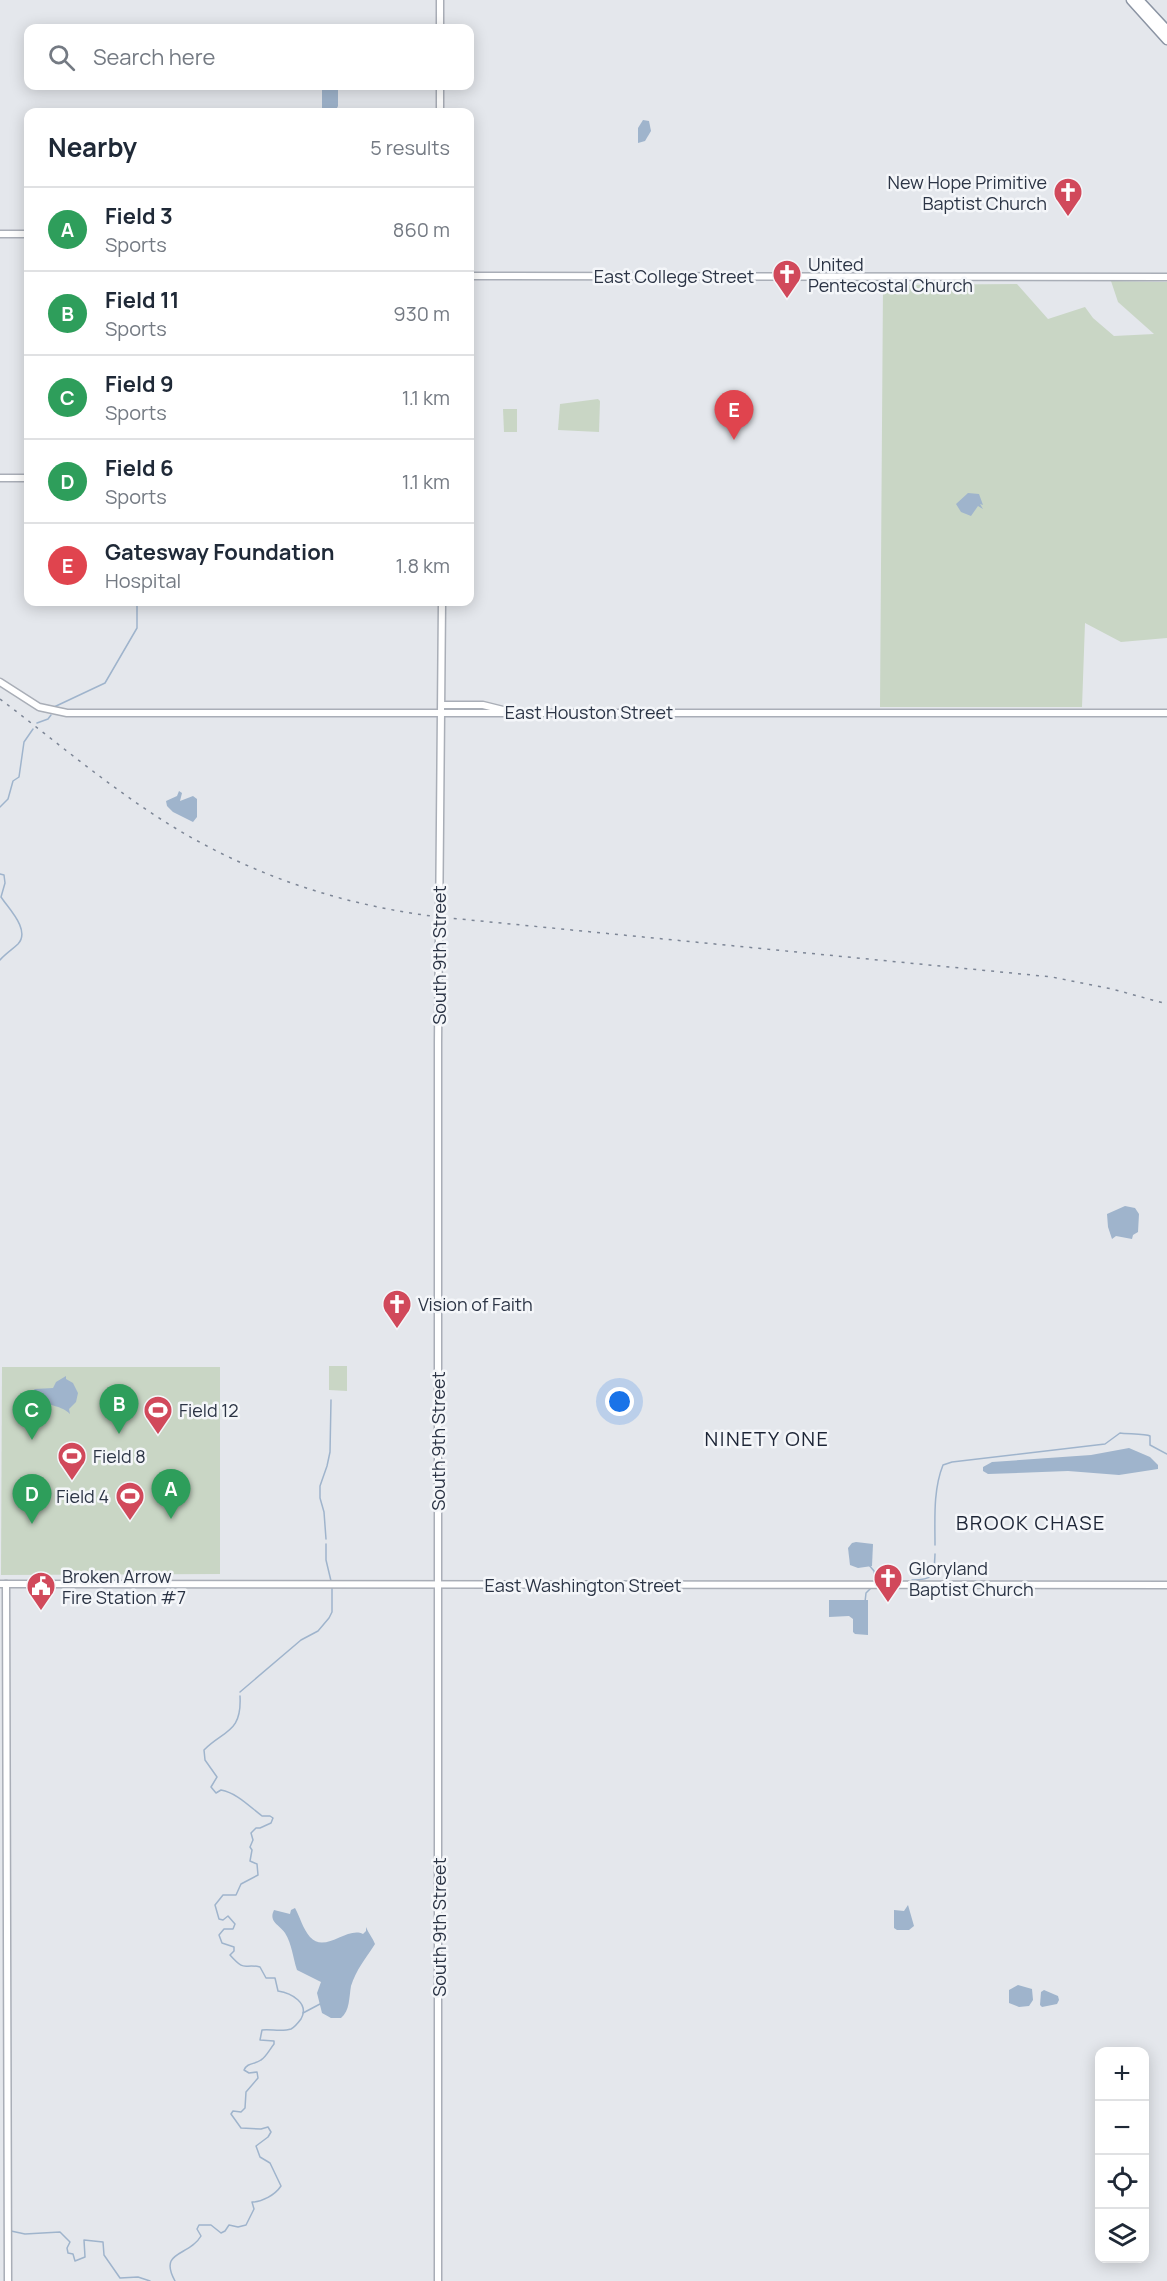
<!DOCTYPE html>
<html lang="en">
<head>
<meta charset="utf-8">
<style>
	body { margin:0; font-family:Manrope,sans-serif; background:#f2f2f3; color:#1f2937 }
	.controls { position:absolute; right:18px; bottom:18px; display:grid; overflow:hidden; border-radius:12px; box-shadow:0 3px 15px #0003 }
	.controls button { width:54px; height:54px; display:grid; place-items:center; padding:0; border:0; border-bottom:2px solid #e0e1e3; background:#fff; color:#1f2937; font:30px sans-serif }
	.you { position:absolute; left:620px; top:1402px; width:21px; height:21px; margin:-15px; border:4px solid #fff; border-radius:50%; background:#1a73e8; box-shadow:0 0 0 9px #1a73e833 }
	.badge { display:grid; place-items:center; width:39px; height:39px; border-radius:50%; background:#d93025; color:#fff; font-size:20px; font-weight:700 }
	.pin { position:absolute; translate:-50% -50px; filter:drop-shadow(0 2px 3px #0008) }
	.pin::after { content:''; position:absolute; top:32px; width:21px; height:18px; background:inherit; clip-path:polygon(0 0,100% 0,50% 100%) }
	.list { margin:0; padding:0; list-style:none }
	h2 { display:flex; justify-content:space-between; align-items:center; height:78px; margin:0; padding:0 24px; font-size:26px }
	h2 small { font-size:20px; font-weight:400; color:#747a83 }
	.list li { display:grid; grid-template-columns:39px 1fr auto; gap:18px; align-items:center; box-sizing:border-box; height:84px; padding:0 24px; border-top:2px solid #e0e1e3 }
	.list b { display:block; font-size:22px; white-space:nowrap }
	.list p { margin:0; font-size:20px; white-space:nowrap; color:#747a83 }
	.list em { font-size:20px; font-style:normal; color:#747a83 }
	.icon { flex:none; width:33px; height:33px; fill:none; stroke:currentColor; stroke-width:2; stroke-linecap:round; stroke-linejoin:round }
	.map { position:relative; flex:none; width:1167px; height:2281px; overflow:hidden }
	.search { position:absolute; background:#fff; box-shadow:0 3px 15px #0003; left:24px; top:24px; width:450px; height:66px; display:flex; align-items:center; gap:15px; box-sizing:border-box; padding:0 21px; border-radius:12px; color:#747a83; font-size:22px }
	.panel { position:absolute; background:#fff; box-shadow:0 3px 15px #0003; left:24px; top:108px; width:450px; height:498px; border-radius:12px }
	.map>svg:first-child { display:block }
	.green { fill:#c9d6c5 }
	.water { fill:#9fb4cc }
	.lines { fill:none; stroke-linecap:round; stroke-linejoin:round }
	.stream { stroke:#9fb4cc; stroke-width:1.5 }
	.secondary-casing { stroke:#a9aeb7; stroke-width:9 }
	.highway-casing { stroke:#8b94a3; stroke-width:11 }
	.secondary { stroke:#fff; stroke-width:6 }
	.highway { stroke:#fff; stroke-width:8 }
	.rail { stroke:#7d8696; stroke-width:1.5; stroke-dasharray:3 6; stroke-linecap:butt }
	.labels { text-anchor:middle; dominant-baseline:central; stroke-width:5; stroke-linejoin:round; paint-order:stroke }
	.poi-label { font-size:18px; fill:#2b3445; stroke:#f4f6f9; text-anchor:start }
	.street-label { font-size:18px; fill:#2b3445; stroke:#f4f6f9 }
	.neighbourhood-label { font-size:20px; letter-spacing:1.5px; fill:#1d2536; stroke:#f4f6f9 }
</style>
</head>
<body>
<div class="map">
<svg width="1167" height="2281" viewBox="0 0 1167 2281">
	<rect width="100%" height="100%" fill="#e4e7ec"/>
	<g class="green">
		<path d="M1111 281 1167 282V638L1121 642 1085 623 1082 707H880L883 285 1017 284 1048 319 1085 307 1093 318 1114 336 1154 334 1118 302Z"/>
		<path d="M598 399 600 401 599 432 558 430 560 404Z"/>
		<path d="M503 409H517V432H504Z"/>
		<path d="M329 1366H347V1391L329 1390Z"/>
		<path d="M2 1367H220V1574L1 1575Z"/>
	</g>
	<g class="water">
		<path d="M322 86H338V106L336 110H322Z"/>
		<path d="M643 120 649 121 651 131 645 141 638 143V128Z"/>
		<path d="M968 493 979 494 983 505 980 504 983 509 978 506 971 516 961 512 956 504Z"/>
		<path d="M179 791 182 793 180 801 193 796 197 799V817L193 822 173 812 167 806 166 801 177 796Z"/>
		<path d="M1125 1206 1135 1208 1139 1214 1138 1232 1133 1235 1132 1239 1116 1236 1112 1239 1108 1227 1107 1214Z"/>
		<path d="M66 1376V1379L73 1383 78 1393 76 1402 69 1409 70 1414C61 1404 39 1404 26 1398V1396L35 1389 53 1388 56 1382Z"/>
		<path d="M1129 1448 1150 1457 1158 1465V1469L1119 1475 1068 1471 988 1474 983 1471V1467L992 1462 1091 1455Z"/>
		<path d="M856 1542 873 1544 872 1566 858 1568 850 1565 848 1548 852 1543Z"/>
		<path d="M829 1600H868V1635L855 1634 853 1632V1619L849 1616 829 1617Z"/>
		<path d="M908 1905 914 1926 909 1930H897L894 1928V1910L904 1911Z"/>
		<path d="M295 1908C300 1917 303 1929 310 1937 325 1954 347 1926 363 1934L366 1931V1927C368 1933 373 1938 375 1944 366 1958 356 1970 351 1986 349 1997 350 2011 341 2018H331L322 2013 317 1993 321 1982 297 1970C293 1958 292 1944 285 1933 280 1925 268 1922 274 1910L290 1914 291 1910Z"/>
		<path d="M1018 1985 1032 1989 1033 2000 1029 2006 1019 2007 1009 2003V1990Z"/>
		<path d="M1044 1990 1058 1996 1059 2000 1057 2004 1042 2007 1040 2005 1041 1992Z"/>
	</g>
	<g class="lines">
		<g class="stream">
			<path d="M54 707 105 683 137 628V602"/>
			<path d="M37 723 48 719 51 715"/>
			<path d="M0 807 8 799 13 781 19 777 24 742 33 729"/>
			<path d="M0 874 4 875 5 883 1 897C8 908 31 930 18 944 13 949 6 953 0 960"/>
			<path d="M326 1539 324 1512 320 1498V1486L327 1466 330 1452 331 1400"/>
			<path d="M326 1544V1560L331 1581"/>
			<path d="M935 1545C935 1519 933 1490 943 1465L952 1462 1105 1444 1120 1433C1127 1434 1146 1434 1150 1436V1445L1167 1454"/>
			<path d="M869 1565 874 1571 876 1581"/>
			<path d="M877 1580 899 1581"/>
			<path d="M912 1580C935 1580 934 1575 935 1554"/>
			<path d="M865 1602 866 1593 871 1588"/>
			<path d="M240 1692 301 1640 318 1631 329 1618 332 1612V1587"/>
			<path d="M303 2013 320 2004"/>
			<path d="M11 2231 25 2234 60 2232 70 2242 67 2248 68 2253 73 2254 75 2261 85 2257 84 2240 103 2242 104 2255 120 2278 138 2277 150 2281"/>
			<path d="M175 2281C158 2250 189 2257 201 2236L197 2229 199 2225H211L221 2233 225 2231 229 2225 238 2227 246 2225 254 2209 252 2202C262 2202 275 2195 281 2186L270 2163 260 2157 256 2146 268 2137 271 2132 268 2127 261 2129 241 2128 231 2114 233 2111 241 2112 245 2108 246 2092 258 2078 257 2072 249 2073 244 2070C248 2062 254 2065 261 2060 266 2057 270 2049 274 2044V2041L260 2040 262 2030C271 2029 282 2032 291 2029 295 2027 298 2023 301 2019 310 2003 291 1993 278 1991L275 1978H266L260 1967C243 1963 246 1973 230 1955L234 1951V1947L222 1943 219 1935 224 1929H233L235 1924 228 1916 223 1920 219 1919 215 1905 223 1895H236L241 1884 258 1875 257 1864 250 1861 252 1850 250 1847 253 1840 251 1833 256 1828H260L271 1823 273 1818 270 1816H262C249 1806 237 1793 221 1790L216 1793 211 1787 217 1777 205 1760 204 1750C224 1730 242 1733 240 1696"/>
		</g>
		<g class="secondary-casing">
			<g id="secondary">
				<path d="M440 28V0"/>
				<path d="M440 86V112"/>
				<path d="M0 234H28"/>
				<path d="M470 276 1167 277"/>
				<path d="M0 478H28"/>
				<path d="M0 682 39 707 67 713H1167"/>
				<path d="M442 705H483L507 711"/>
				<path d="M0 1584 1167 1585"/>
				<path d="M6 1584 8 2281"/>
				<path d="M438 2281V1042L442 602"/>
			</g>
		</g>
		<g class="highway-casing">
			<g id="highway">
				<path d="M1131 0 1167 40"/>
				<path d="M1139 0 1167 30"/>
			</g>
		</g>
		<use href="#secondary" class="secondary"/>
		<use href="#highway" class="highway"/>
		<path class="rail" d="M0 699C66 749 131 806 205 845 278 884 357 907 439 917L1052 977 1112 989 1167 1004"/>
	</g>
	<defs>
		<g id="church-pin" transform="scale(1.5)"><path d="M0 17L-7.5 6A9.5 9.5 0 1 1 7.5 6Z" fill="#d1495b" stroke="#f4f6f9"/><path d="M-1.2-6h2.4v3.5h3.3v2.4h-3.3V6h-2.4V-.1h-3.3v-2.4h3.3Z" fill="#fff"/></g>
		<g id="stadium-pin" transform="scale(1.5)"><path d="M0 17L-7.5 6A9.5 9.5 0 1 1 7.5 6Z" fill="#d1495b" stroke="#f4f6f9"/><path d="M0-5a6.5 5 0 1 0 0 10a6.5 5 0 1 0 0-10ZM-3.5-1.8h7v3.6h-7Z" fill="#fff"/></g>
		<g id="civic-pin" transform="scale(1.5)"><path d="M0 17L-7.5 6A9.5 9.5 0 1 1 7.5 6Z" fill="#d1495b" stroke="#f4f6f9"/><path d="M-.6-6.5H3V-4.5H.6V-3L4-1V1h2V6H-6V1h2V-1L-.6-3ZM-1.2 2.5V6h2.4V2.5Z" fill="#fff"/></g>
	</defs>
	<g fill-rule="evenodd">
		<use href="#church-pin" x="1068" y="192"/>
		<use href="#church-pin" x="787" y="274"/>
		<use href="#church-pin" x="397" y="1304"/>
		<use href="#stadium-pin" x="158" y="1410"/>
		<use href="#stadium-pin" x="72" y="1456"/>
		<use href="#stadium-pin" x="130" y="1496"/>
		<use href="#church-pin" x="888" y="1578"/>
		<use href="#civic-pin" x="41" y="1586"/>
	</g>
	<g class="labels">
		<g class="poi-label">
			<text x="1047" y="182" text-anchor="end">New Hope Primitive<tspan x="1047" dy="21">Baptist Church</tspan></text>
			<text x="808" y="264">United<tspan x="808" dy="21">Pentecostal Church</tspan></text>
			<text x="418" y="1304">Vision of Faith</text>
			<text x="179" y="1410">Field 12</text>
			<text x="93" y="1456">Field 8</text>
			<text x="109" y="1496" text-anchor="end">Field 4</text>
			<text x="909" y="1568">Gloryland<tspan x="909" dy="21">Baptist Church</tspan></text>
			<text x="62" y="1576">Broken Arrow<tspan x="62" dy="21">Fire Station #7</tspan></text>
		</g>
		<g class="street-label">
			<text x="674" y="276">East College Street</text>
			<text x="589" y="712">East Houston Street</text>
			<text transform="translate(439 955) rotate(-90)">South 9th Street</text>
			<text transform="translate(438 1441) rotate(-90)">South 9th Street</text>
			<text x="583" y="1585">East Washington Street</text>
			<text transform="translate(439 1927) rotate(-90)">South 9th Street</text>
		</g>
		<g class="neighbourhood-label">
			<text x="767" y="1438">NINETY ONE</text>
			<text x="1031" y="1522">BROOK CHASE</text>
		</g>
	</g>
</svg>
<div class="controls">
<button>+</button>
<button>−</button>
<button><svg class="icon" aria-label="locate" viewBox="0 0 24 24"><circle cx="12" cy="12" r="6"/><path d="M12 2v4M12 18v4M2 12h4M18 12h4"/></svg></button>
<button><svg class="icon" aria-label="layers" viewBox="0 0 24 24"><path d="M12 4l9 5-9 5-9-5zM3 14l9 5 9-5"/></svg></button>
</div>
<div class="you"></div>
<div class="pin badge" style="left:171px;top:1519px;background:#2e9e5b">A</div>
<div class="pin badge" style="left:119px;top:1434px;background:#2e9e5b">B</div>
<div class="pin badge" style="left:32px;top:1440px;background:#2e9e5b">C</div>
<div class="pin badge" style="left:32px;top:1524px;background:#2e9e5b">D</div>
<div class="pin badge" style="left:734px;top:440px;background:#e0444e">E</div>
<div class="search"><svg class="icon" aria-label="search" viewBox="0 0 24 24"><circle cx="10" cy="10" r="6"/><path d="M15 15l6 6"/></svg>Search here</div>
<section class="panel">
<h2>Nearby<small>5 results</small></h2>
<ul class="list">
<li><span class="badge" style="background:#2e9e5b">A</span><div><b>Field 3</b><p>Sports</p></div><em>860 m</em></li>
<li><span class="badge" style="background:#2e9e5b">B</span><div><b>Field 11</b><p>Sports</p></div><em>930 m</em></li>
<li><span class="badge" style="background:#2e9e5b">C</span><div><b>Field 9</b><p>Sports</p></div><em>1.1 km</em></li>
<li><span class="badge" style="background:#2e9e5b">D</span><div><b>Field 6</b><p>Sports</p></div><em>1.1 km</em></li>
<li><span class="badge" style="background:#e0444e">E</span><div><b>Gatesway Foundation</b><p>Hospital</p></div><em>1.8 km</em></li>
</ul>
</section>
</div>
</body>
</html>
